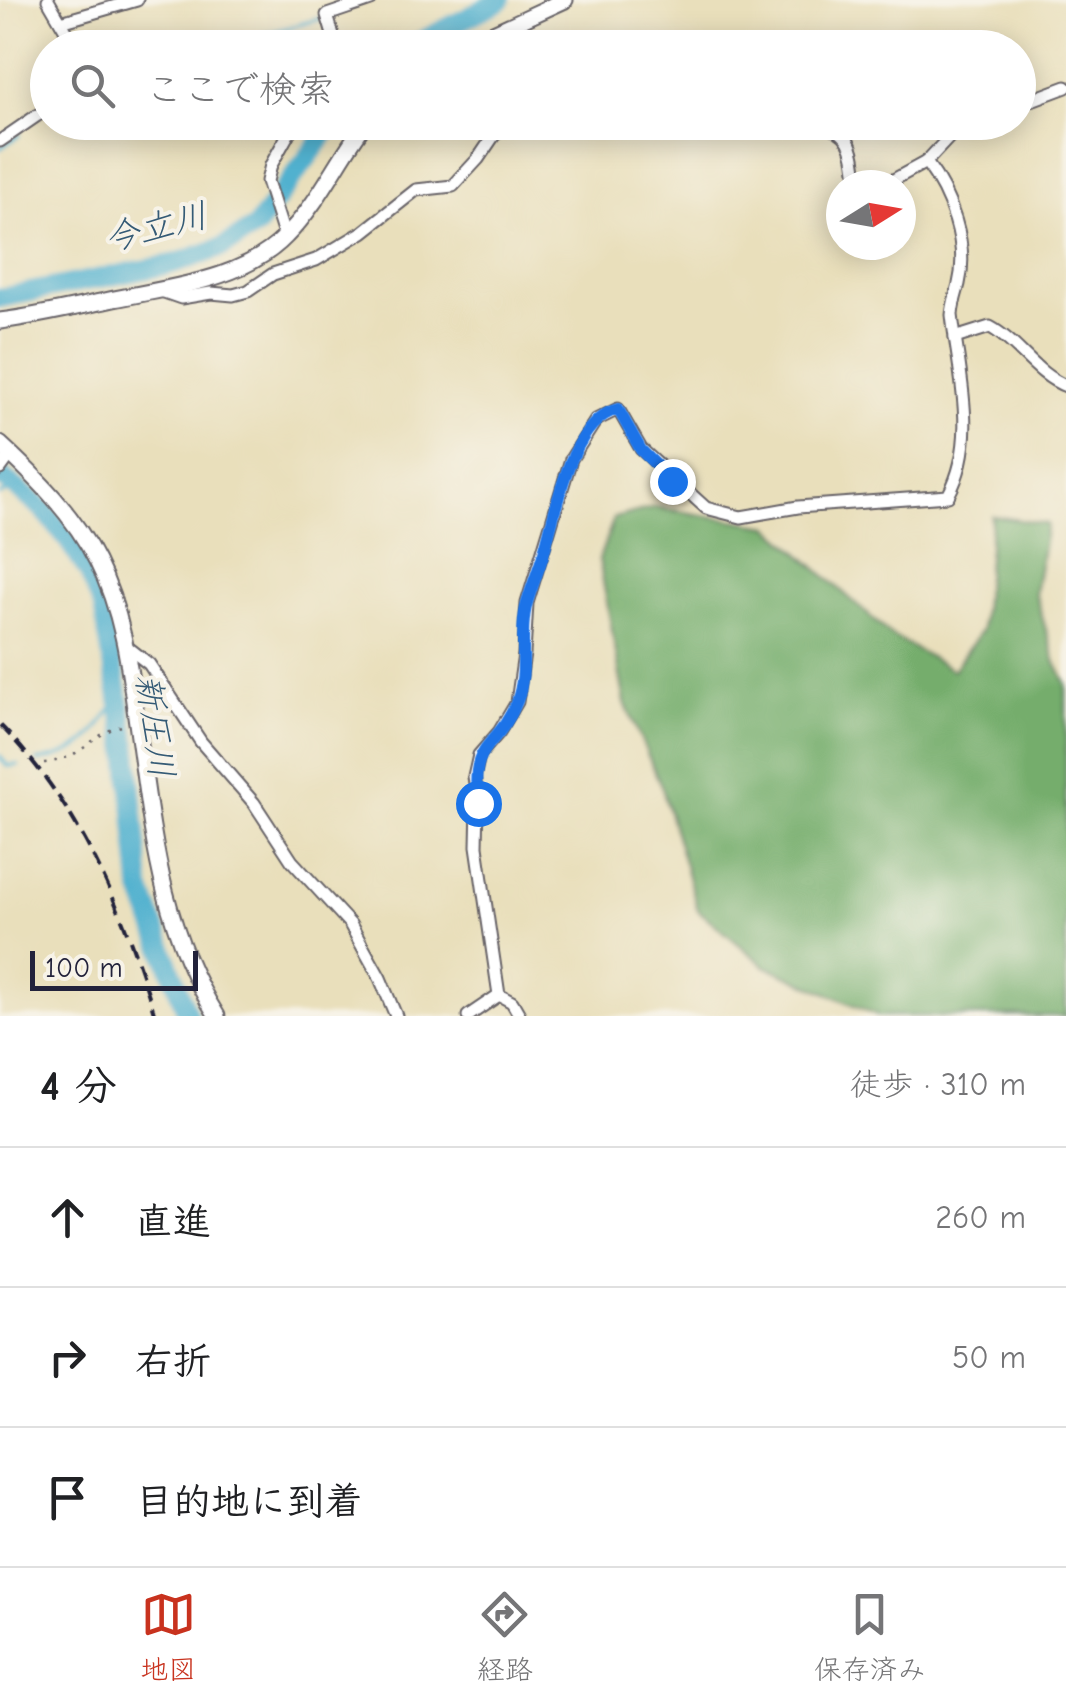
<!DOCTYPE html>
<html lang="ja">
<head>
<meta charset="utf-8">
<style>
	body { margin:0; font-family:"Comic Neue","Klee One",sans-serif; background:#f6f6f6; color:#202124 }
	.compass { position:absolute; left:826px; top:170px; width:90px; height:90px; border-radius:50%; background:#fff; box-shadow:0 5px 25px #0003; rotate:79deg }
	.scale { position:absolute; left:30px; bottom:25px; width:168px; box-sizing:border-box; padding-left:10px; border:5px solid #22223b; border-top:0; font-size:28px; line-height:35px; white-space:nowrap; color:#22223b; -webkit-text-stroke:8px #f7f3e8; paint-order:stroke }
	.stop { position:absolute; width:30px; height:30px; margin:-22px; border:8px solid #1a73e8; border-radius:50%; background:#fff }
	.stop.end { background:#1a73e8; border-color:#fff; box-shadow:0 2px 10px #0008 }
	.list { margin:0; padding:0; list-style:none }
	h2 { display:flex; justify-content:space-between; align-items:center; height:130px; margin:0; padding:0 40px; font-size:42px }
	h2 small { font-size:32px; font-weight:400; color:#757577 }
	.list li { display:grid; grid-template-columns:65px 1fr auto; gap:30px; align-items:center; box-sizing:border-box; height:140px; padding:0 40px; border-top:2px solid #e0e0e0 }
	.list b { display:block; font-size:38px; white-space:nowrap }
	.list em { font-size:32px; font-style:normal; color:#757577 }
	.icon { flex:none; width:55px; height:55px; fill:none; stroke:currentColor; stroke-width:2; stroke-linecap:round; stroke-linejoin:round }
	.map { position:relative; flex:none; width:1066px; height:1016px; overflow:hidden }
	.search { position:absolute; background:#fff; box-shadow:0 5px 25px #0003; left:30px; right:30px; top:30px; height:110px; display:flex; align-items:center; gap:25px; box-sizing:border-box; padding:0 35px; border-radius:55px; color:#757577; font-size:38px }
	.sheet { height:550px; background:#fff }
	nav { display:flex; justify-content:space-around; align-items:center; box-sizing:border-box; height:140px; border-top:2px solid #e0e0e0; background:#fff; font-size:28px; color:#757577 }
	nav a { display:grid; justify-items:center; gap:5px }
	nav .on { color:#c8321e }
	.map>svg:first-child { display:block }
	.forest { fill:#75ad6c; stroke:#4c6854; stroke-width:2.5 }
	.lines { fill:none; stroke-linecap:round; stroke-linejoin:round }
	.stream { stroke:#51b1cf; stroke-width:4 }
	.river { stroke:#51b1cf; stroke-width:20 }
	.minor-casing { stroke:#686468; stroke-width:15 }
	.secondary-casing { stroke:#686468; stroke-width:19 }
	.path { stroke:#686468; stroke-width:2.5; stroke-dasharray:2.5 8; stroke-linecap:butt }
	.minor { stroke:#fff; stroke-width:11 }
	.secondary { stroke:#fff; stroke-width:15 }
	.rail { stroke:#22223b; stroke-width:4; stroke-dasharray:15 8; stroke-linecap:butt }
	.route { stroke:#1a73e8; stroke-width:12 }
	.labels { text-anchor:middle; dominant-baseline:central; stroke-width:8; stroke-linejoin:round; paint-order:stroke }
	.water-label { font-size:35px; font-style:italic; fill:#355b76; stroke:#f7f3e8 }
</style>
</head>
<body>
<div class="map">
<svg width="1066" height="1016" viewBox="0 0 1066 1016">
	<rect width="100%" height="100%" fill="#f7f3e8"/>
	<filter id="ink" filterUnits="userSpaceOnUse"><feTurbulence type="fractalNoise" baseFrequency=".01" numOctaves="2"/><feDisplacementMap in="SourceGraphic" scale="20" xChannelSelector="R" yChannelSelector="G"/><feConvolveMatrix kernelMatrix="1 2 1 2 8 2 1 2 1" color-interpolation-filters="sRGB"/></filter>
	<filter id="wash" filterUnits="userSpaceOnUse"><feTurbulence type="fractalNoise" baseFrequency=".0048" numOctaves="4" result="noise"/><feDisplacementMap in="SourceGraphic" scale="40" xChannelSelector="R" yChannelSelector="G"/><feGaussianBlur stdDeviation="2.25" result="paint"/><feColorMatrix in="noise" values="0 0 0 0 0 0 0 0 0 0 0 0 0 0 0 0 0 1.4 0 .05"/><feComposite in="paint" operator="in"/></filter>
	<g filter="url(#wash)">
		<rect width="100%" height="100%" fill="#e9dfbb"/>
		<path class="forest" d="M655 507 769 526 892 636 953 670 981 631 992 516 1047 524 1035 593 1056 663 1066 683V1016H879L765 966 698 910 662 788 625 703 599 559 614 518Z"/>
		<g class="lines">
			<g class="stream">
				<path d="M215 48 323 18"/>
				<path d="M0 148 19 135"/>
				<path d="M0 495 15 488"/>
				<path d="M0 756 7 766 18 765"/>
				<path d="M38 761C86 753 95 734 120 695"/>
			</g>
			<g class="river">
				<path d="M408 48 501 0"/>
				<path d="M0 298 177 263 223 247 256 227 334 122"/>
				<path d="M0 475 44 510 67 539 88 571 103 607 128 750 141 888 188 1016"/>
			</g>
		</g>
	</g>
	<g filter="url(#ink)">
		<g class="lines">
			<g class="minor-casing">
				<g id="minor">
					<path d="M48 0 76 48"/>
					<path d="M61 22 137 0"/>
					<path d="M337 48 327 15 371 0"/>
					<path d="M1018 105 1066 87"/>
					<path d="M819 122C855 133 853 151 858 185"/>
					<path d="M0 141 48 108"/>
					<path d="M884 185 926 162 955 131 970 122"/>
					<path d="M285 238 267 181 271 165 295 122"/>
					<path d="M161 291 181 298 211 293 233 295 248 291 273 274 316 260 363 232 416 190 453 186 478 159 503 122"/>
					<path d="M955 338 990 327C1018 342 1036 375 1066 386"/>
					<path d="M0 469 11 454"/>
					<path d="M126 646 149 664 201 742 254 803 292 861 350 924 380 978 396 1016"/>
					<path d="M499 995 477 846 478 803 474 777 479 755 499 732 517 702 524 654 527 603 571 459 596 420 618 409 641 449 706 508 741 517 798 507 948 496C979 439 959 376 952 315 953 303 956 295 959 284 969 243 950 194 926 162"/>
					<path d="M499 995 512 1002 520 1016"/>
					<path d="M468 1016 499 995"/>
				</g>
			</g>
			<g class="secondary-casing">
				<g id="secondary">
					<path d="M461 48 565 0"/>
					<path d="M0 321C39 316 76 307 114 299 171 287 244 280 286 236 319 203 338 159 366 122"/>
					<path d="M0 444C37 478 74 515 97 561 122 610 129 663 136 716 152 824 158 922 217 1016"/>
				</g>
			</g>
			<path class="path" d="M44 763C88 758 88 733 126 725"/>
			<use href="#minor" class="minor"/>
			<use href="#secondary" class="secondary"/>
			<path class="rail" d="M0 725C79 804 124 910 155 1016"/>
		</g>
	</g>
	<g class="lines" filter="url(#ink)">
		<path class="route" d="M478 803C469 738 498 751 517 701 529 670 518 635 527 603 532 586 539 569 544 552 556 511 570 421 618 409L641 450 672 481"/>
	</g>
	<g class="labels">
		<g class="water-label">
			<text transform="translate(156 227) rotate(-14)">今立川</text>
			<text transform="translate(155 726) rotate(82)">新圧川</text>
		</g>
	</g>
</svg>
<svg class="compass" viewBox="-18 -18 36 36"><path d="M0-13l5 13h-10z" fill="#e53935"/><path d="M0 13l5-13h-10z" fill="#757577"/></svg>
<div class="scale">100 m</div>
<div class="stop" style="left:478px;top:803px"></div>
<div class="stop end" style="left:672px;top:481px"></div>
<div class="search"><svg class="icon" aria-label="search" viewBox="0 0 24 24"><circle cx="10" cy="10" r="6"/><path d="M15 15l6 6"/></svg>ここで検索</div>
</div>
<section class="sheet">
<h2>4 分<small>徒歩 · 310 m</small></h2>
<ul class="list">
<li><svg class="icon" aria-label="ahead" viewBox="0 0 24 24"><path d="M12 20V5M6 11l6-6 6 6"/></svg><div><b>直進</b></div><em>260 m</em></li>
<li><svg class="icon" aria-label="right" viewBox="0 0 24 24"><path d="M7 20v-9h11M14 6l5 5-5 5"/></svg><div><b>右折</b></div><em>50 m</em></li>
<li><svg class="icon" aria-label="arrive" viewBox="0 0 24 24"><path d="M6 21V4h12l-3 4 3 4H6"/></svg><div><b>目的地に到着</b></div></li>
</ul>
</section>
<nav>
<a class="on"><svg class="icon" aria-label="map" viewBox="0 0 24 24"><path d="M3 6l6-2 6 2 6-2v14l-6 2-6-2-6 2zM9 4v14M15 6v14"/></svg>地図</a>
<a><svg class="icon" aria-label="directions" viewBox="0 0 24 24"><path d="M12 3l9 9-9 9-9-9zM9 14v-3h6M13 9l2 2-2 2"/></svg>経路</a>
<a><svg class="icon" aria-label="saved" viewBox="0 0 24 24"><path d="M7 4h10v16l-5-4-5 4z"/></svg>保存済み</a>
</nav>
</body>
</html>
